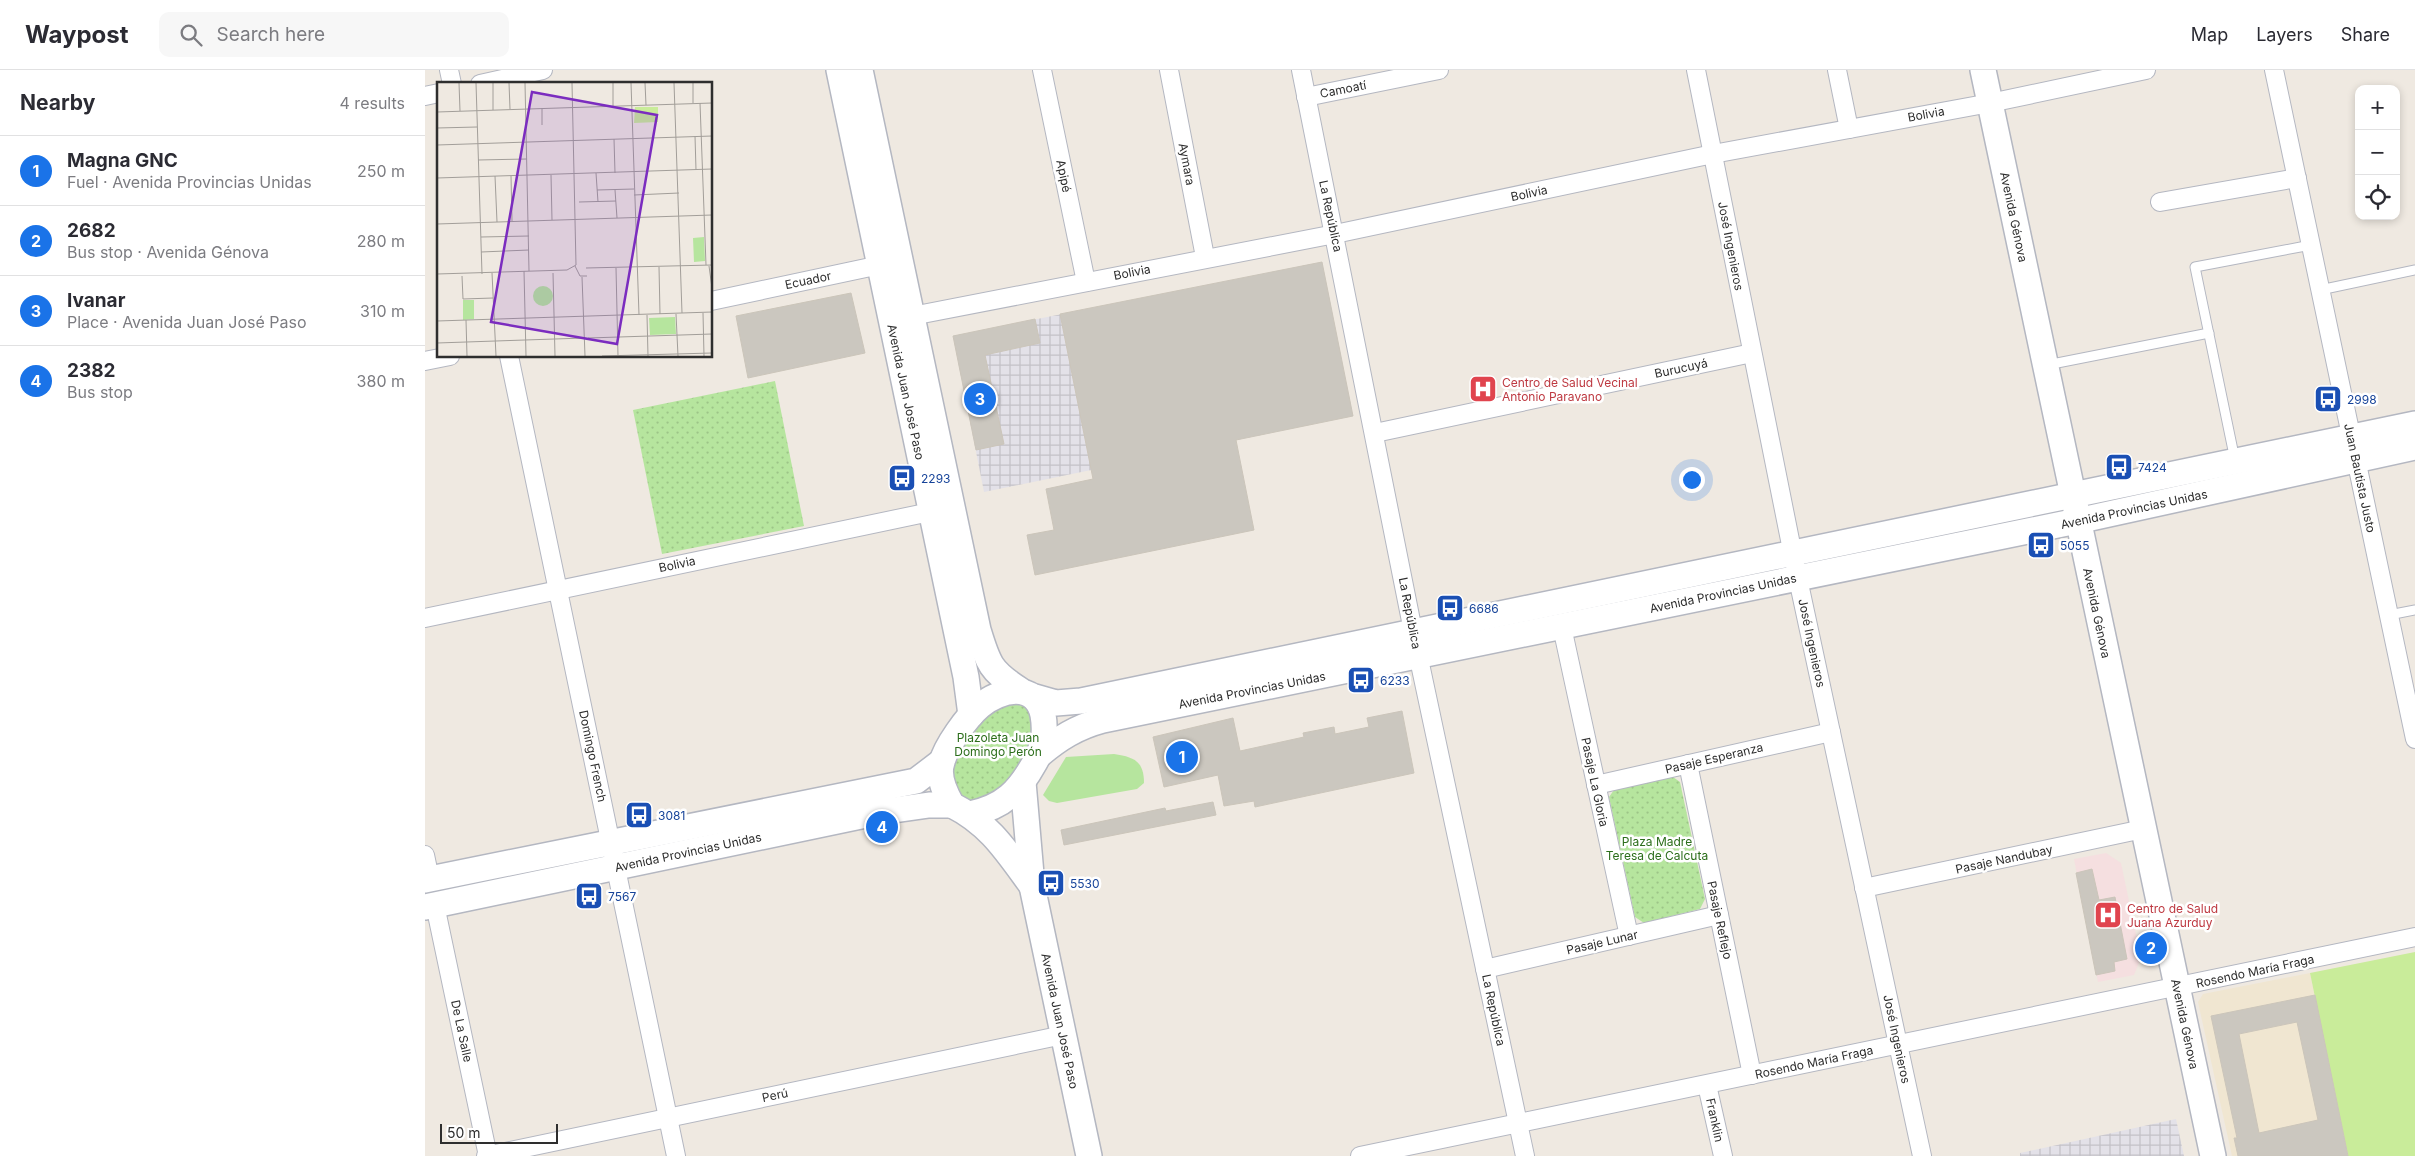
<!DOCTYPE html>
<html lang="en">
<head>
<meta charset="utf-8">
<style>
	body { margin:0; font-family:Inter,sans-serif; background:#f7f7f7; color:#2b2b33 }
	.controls { position:absolute; right:15px; top:15px; display:grid; overflow:hidden; border-radius:10px; box-shadow:0 2px 8px #0003 }
	.controls button { width:45px; height:45px; display:grid; place-items:center; padding:0; border:0; border-bottom:1px solid #e1e1e2; background:#fff; color:#2b2b33; font:25px sans-serif }
	.scale { position:absolute; left:15px; bottom:12px; width:118px; box-sizing:border-box; padding-left:5px; border:2px solid #2e2e2e; border-top:0; font-size:14px; line-height:18px; white-space:nowrap; color:#2e2e2e; -webkit-text-stroke:4px #fff; paint-order:stroke }
	.you { position:absolute; left:1266px; top:409px; width:18px; height:18px; margin:-12px; border:4px solid #fff; border-radius:50%; background:#1a73e8; box-shadow:0 0 0 8px #1a73e833 }
	.badge { display:grid; place-items:center; width:32px; height:32px; border-radius:50%; background:#1a73e8; color:#fff; font-size:16px; font-weight:700 }
	.pin { position:absolute; translate:-50% -50%; border:2px solid #fff; box-shadow:0 1px 5px #0006 }
	.list { margin:0; padding:0; list-style:none }
	h2 { display:flex; justify-content:space-between; align-items:center; height:65px; margin:0; padding:0 20px; font-size:21px }
	h2 small { font-size:16px; font-weight:400; color:#7c7c81 }
	.list li { display:grid; grid-template-columns:32px 1fr auto; gap:15px; align-items:center; box-sizing:border-box; height:70px; padding:0 20px; border-top:1px solid #e1e1e2 }
	.list b { display:block; font-size:19px; white-space:nowrap }
	.list p { margin:0; font-size:16px; white-space:nowrap; color:#7c7c81 }
	.list em { font-size:16px; font-style:normal; color:#7c7c81 }
	.icon { flex:none; width:28px; height:28px; fill:none; stroke:currentColor; stroke-width:2; stroke-linecap:round; stroke-linejoin:round }
	.map { position:relative; flex:none; width:1990px; height:1086px; overflow:hidden }
	header { display:flex; align-items:center; gap:30px; box-sizing:border-box; height:70px; padding:0 25px; background:#fff; border-bottom:1px solid #e1e1e2 }
	header strong { font-size:24px }
	nav { display:flex; gap:28px; margin-inline-start:auto; font-size:18px }
	.search { width:350px; height:45px; background:#f7f7f7; display:flex; align-items:center; gap:12px; box-sizing:border-box; padding:0 18px; border-radius:10px; color:#7c7c81; font-size:19px }
	main { display:flex }
	aside { flex:1; background:#fff }
	.map>svg:first-child { display:block }
	.industrial { fill:url(#industrial-grid) }
	.education { fill:#f0e6d1 }
	.medical { fill:#f5dfe0 }
	.grass { fill:#b6e59e }
	.park { fill:url(#park-dots) }
	.pitch { fill:#c9ec9a }
	.building { fill:#cbc7bf; stroke:#cbc5ba; fill-rule:evenodd }
	.lines { fill:none; stroke-linecap:round; stroke-linejoin:round }
	.lane-casing { stroke:#b4b7c1; stroke-width:11 }
	.street-casing { stroke:#b4b7c1; stroke-width:20 }
	.secondary-casing { stroke:#b4b7c1; stroke-width:28 }
	.lane { stroke:#fff; stroke-width:9 }
	.street { stroke:#fff; stroke-width:18 }
	.secondary { stroke:#fff; stroke-width:25 }
	.labels { text-anchor:middle; dominant-baseline:central; stroke-width:5; stroke-linejoin:round; paint-order:stroke }
	.street-label { font-size:12px; fill:#2e2e2e; stroke:#fff }
	.health-label { font-size:12px; fill:#be3a42; stroke:#fff; text-anchor:start }
	.transit-label { font-size:12px; fill:#164399; stroke:#fff; text-anchor:start }
	.park-label { font-size:12px; fill:#2c6e1b; stroke:#fff }
	.inset-road { fill:none; stroke:#a29e99; stroke-width:1 }
	.view { fill:#7b2cbf; fill-opacity:0.15; stroke:#7b2cbf; stroke-width:2.5 }
	.inset-edge { fill:none; stroke:#2e2e2e; stroke-width:2.5 }
</style>
</head>
<body>
<header>
<strong>Waypost</strong>
<div class="search"><svg class="icon" aria-label="search" viewBox="0 0 24 24"><circle cx="10" cy="10" r="6"/><path d="M15 15l6 6"/></svg>Search here</div>
<nav><a>Map</a><a>Layers</a><a>Share</a></nav>
</header>
<main>
<aside>
<h2>Nearby<small>4 results</small></h2>
<ul class="list">
<li><span class="badge">1</span><div><b>Magna GNC</b><p>Fuel · Avenida Provincias Unidas</p></div><em>250 m</em></li>
<li><span class="badge">2</span><div><b>2682</b><p>Bus stop · Avenida Génova</p></div><em>280 m</em></li>
<li><span class="badge">3</span><div><b>Ivanar</b><p>Place · Avenida Juan José Paso</p></div><em>310 m</em></li>
<li><span class="badge">4</span><div><b>2382</b><p>Bus stop</p></div><em>380 m</em></li>
</ul>
</aside>
<div class="map">
<svg width="1990" height="1086" viewBox="0 0 1990 1086">
	<defs>
		<pattern id="industrial-grid" width="8" height="8" patternUnits="userSpaceOnUse" patternTransform="scale(1.25)"><rect width="8" height="8" fill="#e3e1e8"/><path d="M0 4h8M4 0v8" fill="none" stroke="#c3c1c7"/></pattern>
		<pattern id="park-dots" width="8" height="8" patternUnits="userSpaceOnUse" patternTransform="scale(1.25)"><rect width="8" height="8" fill="#b6e59e"/><path d="M2 2h.1M6 6h.1" fill="none" stroke="#9dc588" stroke-width="1.8" stroke-linecap="round"/></pattern>
	</defs>
	<rect width="100%" height="100%" fill="#efe9e1"/>
	<g class="industrial">
		<path d="M897 192 928 346 559 422 528 266Z"/>
		<path d="M1751 1049 1759 1086H1595V1083Z"/>
	</g>
	<path class="education" d="M1885 903 1923 1086H1807L1773 932 1778 924Z"/>
	<path class="medical" d="M1681 783 1696 793 1716 888 1709 905 1673 912 1649 789Z"/>
	<path class="grass" d="M689 684C709 687 719 691 719 713L712 719 632 733 624 731 618 725 641 687Z"/>
	<g class="park">
		<path d="M350 311 379 456 237 484 208 340Z"/>
		<path d="M585 633 602 635 607 644 609 668 596 694 575 720 547 734 534 728 529 719 527 695 553 652 572 637Z"/>
		<path d="M1248 707 1255 712 1280 829 1275 839 1219 853 1210 847 1184 727 1189 720Z"/>
	</g>
	<path class="pitch" d="M1990 882V1086H1923L1885 903Z"/>
	<g class="building">
		<path d="M897 192 928 346 811 370 829 460 610 505 602 465 629 460 621 419 668 409 635 244Z"/>
		<path d="M426 223 440 283 323 308 311 246Z"/>
		<path d="M610 249 615 273 560 285 579 374 551 380 528 266Z"/>
		<path d="M977 641 989 703 830 737 829 731 799 736 793 705 739 717 728 667 808 648 815 681 879 667 878 663 909 657 910 664 944 657 942 648Z"/>
		<path d="M788 732 791 745 639 775 636 760 740 738 741 741Z"/>
		<path d="M1667 799 1674 830 1690 827 1702 889 1689 892 1690 901 1671 905 1651 803Z"/>
		<path d="M1890 925 1923 1086H1813L1809 1068H1812L1786 946ZM1872 952 1893 1050 1834 1063 1814 964Z"/>
	</g>
	<g class="lines">
		<g class="lane-casing">
			<g id="lane">
				<path d="M1895 220 1990 200"/>
				<path d="M1622 295 1784 263"/>
				<path d="M1810 390 1770 197 1886 175"/>
				<path d="M1964 545 1990 540"/>
			</g>
		</g>
		<g class="street-casing">
			<g id="street">
				<path d="M24 0 27 14"/>
				<path d="M617 0 661 212"/>
				<path d="M744 0 780 187"/>
				<path d="M876 0 988 561 1100 1086"/>
				<path d="M1271 0 1370 495 1497 1086"/>
				<path d="M1412 0 1424 59"/>
				<path d="M1849 0 1990 669"/>
				<path d="M55 14 118 0"/>
				<path d="M0 26 14 23"/>
				<path d="M881 27 1014 0"/>
				<path d="M1735 132 1872 108"/>
				<path d="M286 231 455 195 463 200"/>
				<path d="M487 246 910 164 1288 84 1565 33 1721 0"/>
				<path d="M84 286 251 1086"/>
				<path d="M0 291 25 286"/>
				<path d="M950 363 1327 283"/>
				<path d="M0 548 505 442"/>
				<path d="M1137 557 1204 866"/>
				<path d="M1263 694 1327 1005"/>
				<path d="M1171 715 1406 662"/>
				<path d="M0 785 5 809"/>
				<path d="M1439 818 1718 759"/>
				<path d="M10 835 63 1086"/>
				<path d="M1060 899 1294 845"/>
				<path d="M1282 1015 1298 1086"/>
				<path d="M61 1086 638 965"/>
				<path d="M935 1086 1990 867"/>
			</g>
		</g>
		<g class="secondary-casing">
			<g id="secondary">
				<path d="M414 0 541 607 546 645"/>
				<path d="M435 0 553 560C563 593 565 601 595 620"/>
				<path d="M1558 0 1788 1086"/>
				<path d="M610 627 631 633 656 631 1990 354"/>
				<path d="M613 686C634 668 652 657 678 650L1652 451 1990 377"/>
				<path d="M598 712 607 816 664 1086"/>
				<path d="M545 744C579 737 594 721 610 692 619 676 621 662 618 645 611 611 575 619 555 636 542 647 521 676 517 692 512 706 520 723 527 735 565 754 582 782 607 816"/>
				<path d="M0 810 491 711 516 692"/>
				<path d="M0 837 455 742 504 735H527"/>
			</g>
		</g>
		<use href="#lane" class="lane"/>
		<use href="#street" class="street"/>
		<use href="#secondary" class="secondary"/>
	</g>
	<defs>
		<g id="hospital-square" transform="scale(1.4375)"><rect x="-9" y="-9" width="18" height="18" rx="4" fill="#e0444e" stroke="#fff"/><path d="M-5-5h3v3.5h4V-5h3V5h-3V1.5h-4V5h-3Z" fill="#fff"/></g>
		<g id="bus-square" transform="scale(1.4375)"><rect x="-9" y="-9" width="18" height="18" rx="4" fill="#1a4fb4" stroke="#fff"/><path d="M-5-6H5V4H4V6H2V4H-2V6H-4V4H-5ZM-3.5-4V0h7V-4ZM-3.5 1.2v1.5H-2V1.2ZM2 1.2v1.5H3.5V1.2Z" fill="#fff"/></g>
	</defs>
	<g fill-rule="evenodd">
		<use href="#hospital-square" x="1058" y="319"/>
		<use href="#bus-square" x="1903" y="329"/>
		<use href="#bus-square" x="1694" y="397"/>
		<use href="#bus-square" x="477" y="408"/>
		<use href="#bus-square" x="1616" y="475"/>
		<use href="#bus-square" x="1025" y="538"/>
		<use href="#bus-square" x="936" y="610"/>
		<use href="#bus-square" x="214" y="745"/>
		<use href="#bus-square" x="626" y="813"/>
		<use href="#bus-square" x="164" y="826"/>
		<use href="#hospital-square" x="1683" y="845"/>
	</g>
	<g class="labels">
		<g class="street-label">
			<text transform="translate(918 19) rotate(-11)">Camoatí</text>
			<text transform="translate(1501 44) rotate(-10)">Bolivia</text>
			<text transform="translate(762 94) rotate(79)">Aymara</text>
			<text transform="translate(639 106) rotate(78)">Apipé</text>
			<text transform="translate(1104 123) rotate(-12)">Bolivia</text>
			<text transform="translate(906 146) rotate(78)">La República</text>
			<text transform="translate(1589 147) rotate(78)">Avenida Génova</text>
			<text transform="translate(1306 176) rotate(79)">José Ingenieros</text>
			<text transform="translate(707 202) rotate(-11)">Bolivia</text>
			<text transform="translate(383 210) rotate(-12)">Ecuador</text>
			<text transform="translate(1256 298) rotate(-12)">Burucuyá</text>
			<text transform="translate(481 322) rotate(78)">Avenida Juan José Paso</text>
			<text transform="translate(1935 408) rotate(78)">Juan Bautista Justo</text>
			<text transform="translate(1709 439) rotate(-12)">Avenida Provincias Unidas</text>
			<text transform="translate(252 494) rotate(-12)">Bolivia</text>
			<text transform="translate(1298 523) rotate(-12)">Avenida Provincias Unidas</text>
			<text transform="translate(985 543) rotate(79)">La República</text>
			<text transform="translate(1672 543) rotate(78)">Avenida Génova</text>
			<text transform="translate(1387 573) rotate(78)">José Ingenieros</text>
			<text transform="translate(827 620) rotate(-11)">Avenida Provincias Unidas</text>
			<text transform="translate(168 686) rotate(78)">Domingo French</text>
			<text transform="translate(1289 688) rotate(-13)">Pasaje Esperanza</text>
			<text transform="translate(1170 712) rotate(78)">Pasaje La Gloria</text>
			<text transform="translate(263 782) rotate(-12)">Avenida Provincias Unidas</text>
			<text transform="translate(1579 789) rotate(-12)">Pasaje Nandubay</text>
			<text transform="translate(1295 850) rotate(78)">Pasaje Reflejo</text>
			<text transform="translate(1177 872) rotate(-13)">Pasaje Lunar</text>
			<text transform="translate(1830 901) rotate(-12)">Rosendo María Fraga</text>
			<text transform="translate(1069 940) rotate(78)">La República</text>
			<text transform="translate(635 951) rotate(78)">Avenida Juan José Paso</text>
			<text transform="translate(1760 954) rotate(78)">Avenida Génova</text>
			<text transform="translate(37 961) rotate(78)">De La Salle</text>
			<text transform="translate(1472 969) rotate(78)">José Ingenieros</text>
			<text transform="translate(1389 992) rotate(-12)">Rosendo María Fraga</text>
			<text transform="translate(350 1025) rotate(-12)">Perú</text>
			<text transform="translate(1290 1050) rotate(78)">Franklin</text>
		</g>
		<g class="health-label">
			<text x="1077" y="312">Centro de Salud Vecinal<tspan x="1077" dy="14">Antonio Paravano</tspan></text>
			<text x="1702" y="838">Centro de Salud<tspan x="1702" dy="14">Juana Azurduy</tspan></text>
		</g>
		<g class="transit-label">
			<text x="1922" y="329">2998</text>
			<text x="1713" y="397">7424</text>
			<text x="496" y="408">2293</text>
			<text x="1635" y="475">5055</text>
			<text x="1044" y="538">6686</text>
			<text x="955" y="610">6233</text>
			<text x="233" y="745">3081</text>
			<text x="645" y="813">5530</text>
			<text x="183" y="826">7567</text>
		</g>
		<g class="park-label">
			<text x="573" y="667">Plazoleta Juan<tspan x="573" dy="14">Domingo Perón</tspan></text>
			<text x="1232" y="771">Plaza Madre<tspan x="1232" dy="14">Teresa de Calcuta</tspan></text>
		</g>
	</g>
	<g transform="translate(12 12)">
		<rect width="275" height="275" fill="#efe9e1"/>
		<path d="M238 235 239 252 213 253 212 236Z" fill="#b6e59e"/>
		<path d="M267 155 268 179 257 180 256 156ZM96 214a10 10 0 1 1 20 0a10 10 0 1 1-20 0ZM26 218H37V237L26 238Z" fill="#b6e59e"/>
		<path d="M221 25V40L197 41 198 25Z" fill="#c9ec9a"/>
		<path class="inset-road" d="M22 1 23 29M39 1 45 192M56 1V28M72 1 73 27M88 1 92 189M176 1V24M194 1 202 233M208 1 209 23M237 1 245 231M256 1V21M263 21 269 183M105 26V43M0 30 275 21M0 46 40 45M258 54 259 88M177 57 178 91M0 63 275 54M41 78 90 77M159 91 161 120M114 93 115 138M58 94 60 140M74 94 75 139M0 96 275 87M160 108 197 107M178 108 180 136M197 113 242 111M142 120 179 119M0 142 275 133M44 155 92 154M44 170 92 168M138 184 143 194H150M272 184 275 206M222 185 223 232M149 186 275 183M179 186 181 274M87 189 89 274M55 191 59 274M116 191 118 274M0 192 130 188 139 183 135 1M25 194 26 217 56 216M145 195 148 274M266 231 267 274M239 232 241 274M210 233 211 274M29 238 30 274M0 239 275 230M151 256 275 252M0 261 147 256M165 274 275 271"/>
		<path class="view" d="M95 10 220 33 180 262 54 240Z"/>
		<rect width="275" height="275" class="inset-edge"/>
	</g>
</svg>
<div class="controls">
<button>+</button>
<button>−</button>
<button><svg class="icon" aria-label="locate" viewBox="0 0 24 24"><circle cx="12" cy="12" r="6"/><path d="M12 2v4M12 18v4M2 12h4M18 12h4"/></svg></button>
</div>
<div class="scale">50 m</div>
<div class="you"></div>
<div class="pin badge" style="left:757px;top:687px">1</div>
<div class="pin badge" style="left:1726px;top:878px">2</div>
<div class="pin badge" style="left:555px;top:329px">3</div>
<div class="pin badge" style="left:457px;top:757px">4</div>
</div>
</main>
</body>
</html>
